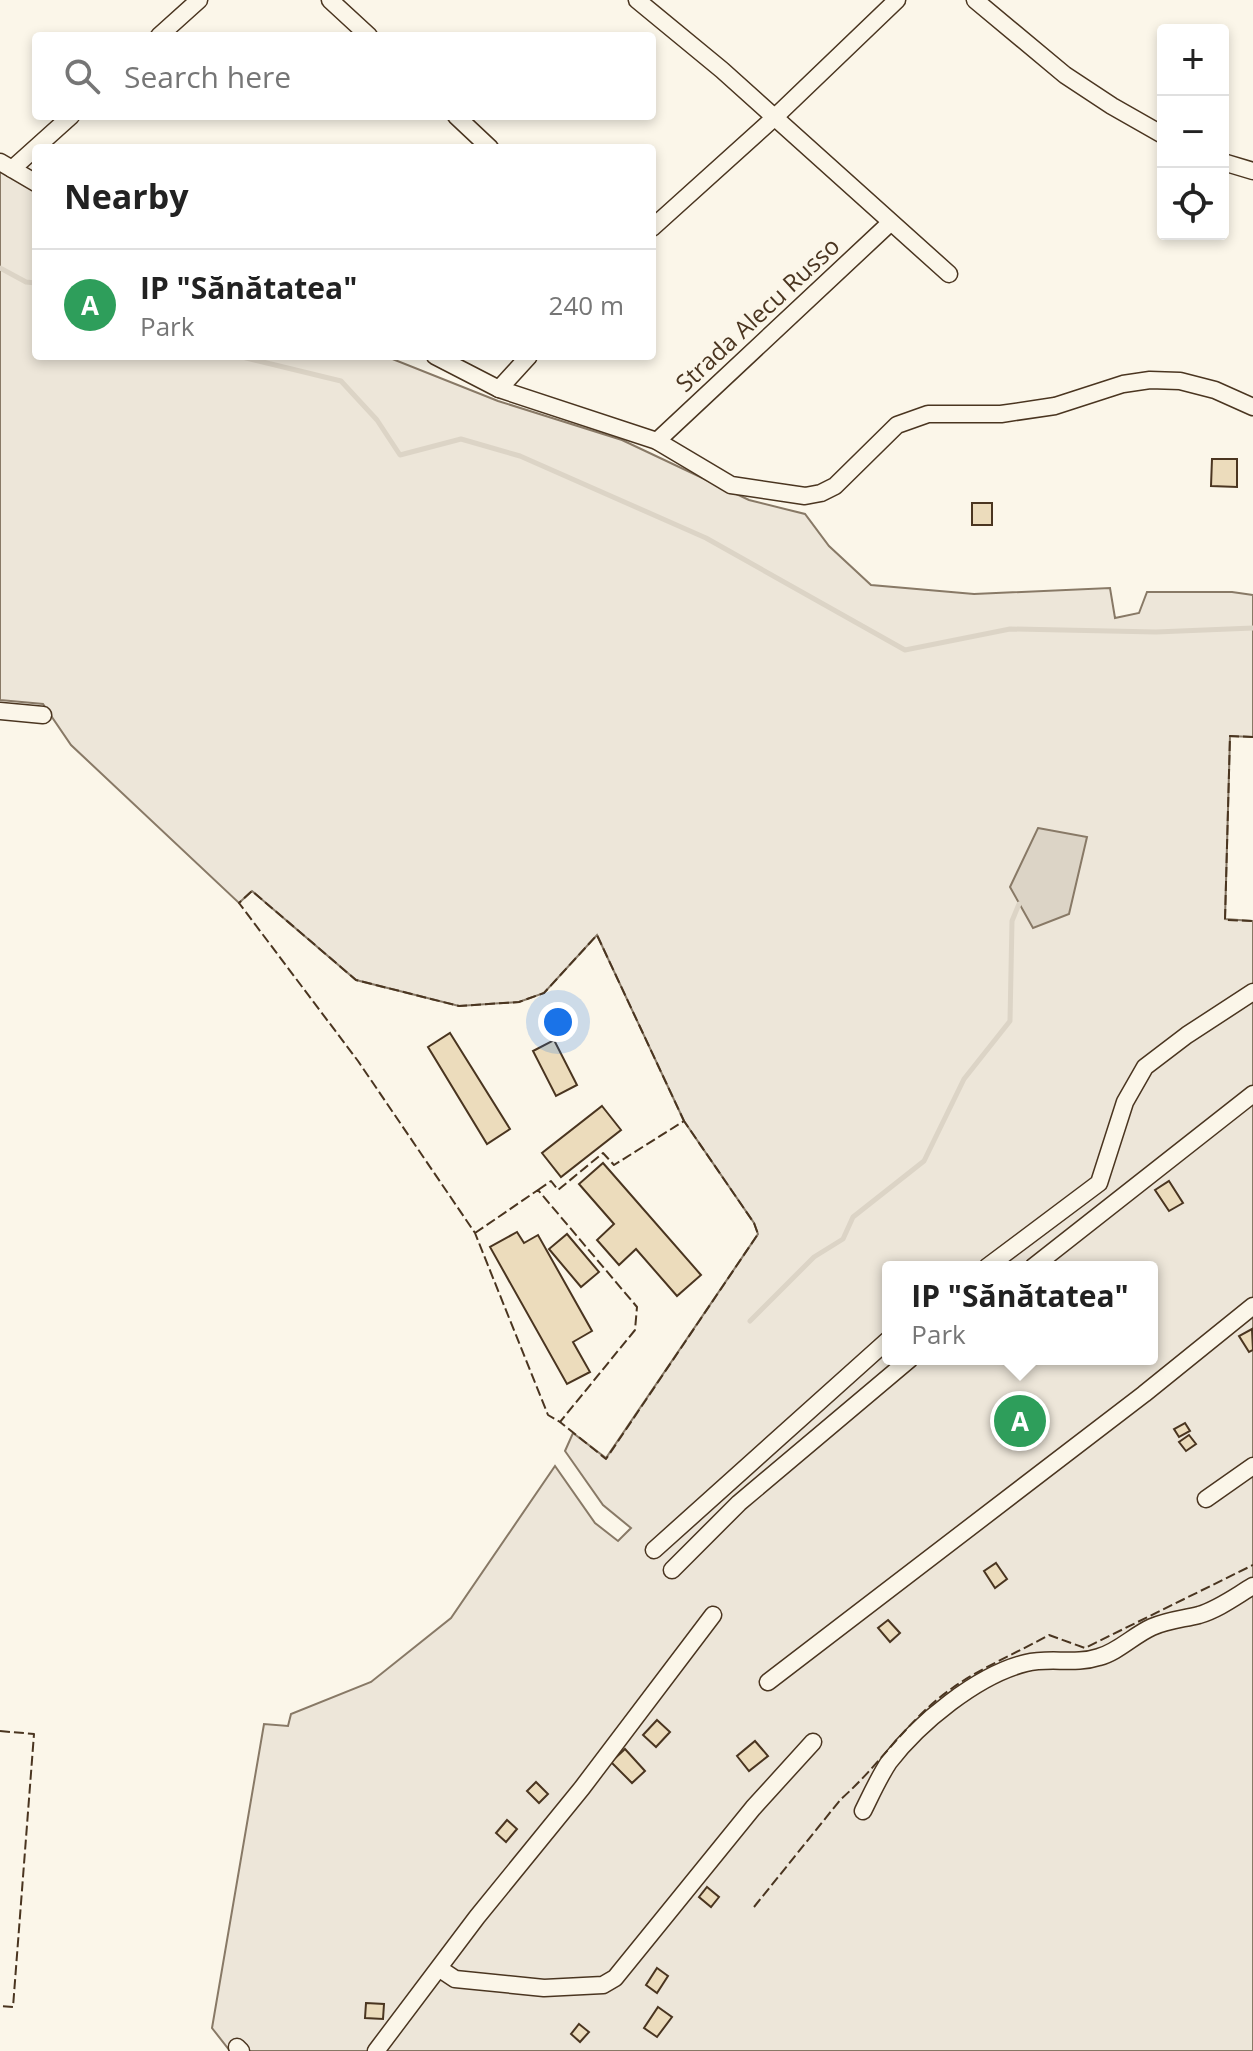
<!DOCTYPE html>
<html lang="en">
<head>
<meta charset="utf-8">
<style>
	body { margin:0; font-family:"Open Sans",sans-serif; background:#f2f2f2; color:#222 }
	.controls { position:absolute; right:24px; top:24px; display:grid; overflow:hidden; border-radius:8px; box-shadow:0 4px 12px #0003 }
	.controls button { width:72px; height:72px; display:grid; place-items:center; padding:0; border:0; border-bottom:2px solid #e0e0e0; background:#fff; color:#222; font:40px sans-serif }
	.you { position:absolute; left:558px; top:1022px; width:28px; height:28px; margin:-20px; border:6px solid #fff; border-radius:50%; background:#1a73e8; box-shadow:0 0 0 12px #1a73e833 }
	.badge { display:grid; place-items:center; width:52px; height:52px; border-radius:50%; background:#0f766e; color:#fff; font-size:26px; font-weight:700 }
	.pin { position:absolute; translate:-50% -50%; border:4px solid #fff; box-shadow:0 2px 8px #0006 }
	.popup { position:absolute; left:882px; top:1261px; width:276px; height:104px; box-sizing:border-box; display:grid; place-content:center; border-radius:8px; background:#fff; filter:drop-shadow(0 2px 6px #0005); font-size:26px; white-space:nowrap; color:#767676 }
	.popup b { font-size:30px; color:#222 }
	.popup::after { content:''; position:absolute; left:50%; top:100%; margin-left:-16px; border:16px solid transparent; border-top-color:#fff }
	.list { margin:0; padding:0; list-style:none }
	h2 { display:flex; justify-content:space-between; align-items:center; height:104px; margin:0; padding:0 32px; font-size:34px }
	h2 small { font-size:26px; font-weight:400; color:#767676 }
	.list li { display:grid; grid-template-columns:52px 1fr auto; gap:24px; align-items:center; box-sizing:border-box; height:112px; padding:0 32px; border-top:2px solid #e0e0e0 }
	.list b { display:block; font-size:30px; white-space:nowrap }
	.list p { margin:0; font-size:26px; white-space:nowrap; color:#767676 }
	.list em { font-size:26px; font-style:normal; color:#767676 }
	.icon { flex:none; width:44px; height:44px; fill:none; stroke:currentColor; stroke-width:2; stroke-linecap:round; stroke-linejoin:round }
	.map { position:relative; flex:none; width:1253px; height:2051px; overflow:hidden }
	.search { position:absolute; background:#fff; box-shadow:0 4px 12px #0003; left:32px; top:32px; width:624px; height:88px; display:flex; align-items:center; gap:20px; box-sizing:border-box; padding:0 28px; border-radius:8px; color:#767676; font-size:30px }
	.panel { position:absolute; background:#fff; box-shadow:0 4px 12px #0003; left:32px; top:144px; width:624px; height:216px; border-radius:8px }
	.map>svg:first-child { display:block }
	.green { fill:#ede6d9; stroke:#887966; stroke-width:2; fill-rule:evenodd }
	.water { fill:#dcd4c6; stroke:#887966; stroke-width:2 }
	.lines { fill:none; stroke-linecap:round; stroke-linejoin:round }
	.stream { stroke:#dcd4c6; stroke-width:5 }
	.building { fill:#ecdcbc; stroke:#4a3520; stroke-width:2 }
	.street-casing { stroke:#4a3520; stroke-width:19 }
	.street { stroke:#fbf6e9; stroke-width:16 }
	.fence { stroke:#4a3520; stroke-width:2; stroke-dasharray:10 4; stroke-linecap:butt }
	.labels { text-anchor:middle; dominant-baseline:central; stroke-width:6; stroke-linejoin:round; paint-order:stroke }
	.street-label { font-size:24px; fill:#4a3520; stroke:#fbf6e9 }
</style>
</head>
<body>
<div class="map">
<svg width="1253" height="2051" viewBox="0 0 1253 2051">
	<rect width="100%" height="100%" fill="#fbf6e9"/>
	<path class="green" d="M0 170 36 190V356H385L498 401 622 440 749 500 805 514 829 546 871 585 974 594 1110 588 1115 618 1139 613 1147 592H1232L1253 595V737L1230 736 1225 919 1253 921V2051H230L212 2028 264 1724 288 1726 291 1714 371 1682 451 1618 555 1466 595 1523 618 1541 631 1528 603 1505 565 1451 573 1433 606 1458 758 1234 754 1223 684 1121 597 935 544 993 519 1002 459 1006 356 980 252 891 239 903 71 745 43 704 0 700ZM888 1267H1152V1359H888Z"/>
	<path class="water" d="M1038 828 1087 837 1069 914 1033 928 1010 887Z"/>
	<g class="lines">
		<g class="stream">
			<path d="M0 268 26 282 36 283"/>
			<path d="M238 356 341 381 377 420 400 455 461 439 520 456 706 538 905 650 1010 629 1156 632 1253 628"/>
			<path d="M750 1321 814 1257 843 1239 853 1217 924 1161 964 1079 1010 1021 1012 921 1019 904"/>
		</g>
	</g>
	<g class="building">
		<path d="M1212 459H1237V487L1211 486Z"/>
		<rect x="972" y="503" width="20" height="22"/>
		<path d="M450 1033 510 1129 487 1144 428 1047Z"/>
		<path d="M554 1040 577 1085 556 1096 533 1051Z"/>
		<path d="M602 1106 621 1130 561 1177 542 1153Z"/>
		<path d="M603 1163 701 1275 677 1296 636 1249 619 1265 597 1240 614 1224 579 1184Z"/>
		<path d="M1169 1181 1183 1203 1169 1211 1155 1190Z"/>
		<path d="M517 1232 524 1243 538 1235 592 1331 573 1342 590 1372 567 1384 490 1247Z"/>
		<path d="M567 1234 599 1272 581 1287 549 1249Z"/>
		<path d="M1252 1329 1253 1350 1249 1352 1239 1336Z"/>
		<path d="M1185 1423 1190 1431 1179 1437 1174 1429Z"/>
		<path d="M1189 1435 1196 1444 1186 1451 1179 1442Z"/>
		<path d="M996 1563 1007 1579 995 1588 984 1571Z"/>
		<path d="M888 1620 900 1633 890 1642 878 1628Z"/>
		<path d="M657 1720 670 1732 656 1747 643 1735Z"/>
		<path d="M755 1741 768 1756 749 1771 737 1756Z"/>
		<path d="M625 1749 645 1771 632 1783 611 1762Z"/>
		<path d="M536 1782 548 1794 539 1803 527 1791Z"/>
		<path d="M507 1820 517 1829 506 1842 496 1833Z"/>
		<path d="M707 1887 719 1897 711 1907 699 1897Z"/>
		<path d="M657 1968 668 1976 657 1993 646 1985Z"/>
		<path d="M366 2003 384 2004 383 2019 365 2018Z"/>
		<path d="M658 2007 672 2017 657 2037 644 2028Z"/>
		<path d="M579 2024 589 2032 580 2042 571 2034Z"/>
	</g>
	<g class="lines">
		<g class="street-casing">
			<g id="street">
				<path d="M330 0 369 36"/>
				<path d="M637 0 722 70 949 274"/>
				<path d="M975 0 1065 75 1112 106 1163 135"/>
				<path d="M159 36 199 0"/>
				<path d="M456 116 490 148"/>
				<path d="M0 162 36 183"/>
				<path d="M1223 162 1253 171"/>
				<path d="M12 169 71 116"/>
				<path d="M652 228 775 117 897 0"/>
				<path d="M435 356 499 389 657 441 731 485 805 496 821 493 835 486 897 425 928 414H1001L1055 406 1123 384 1150 380 1180 381 1215 390 1253 407"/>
				<path d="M499 389 529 356"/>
				<path d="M657 441 890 223"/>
				<path d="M0 711 43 715"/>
				<path d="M987 1267 1099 1183 1125 1102 1145 1067 1187 1035 1253 992"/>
				<path d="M1033 1267 1253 1094"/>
				<path d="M1206 1499 1253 1466"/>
				<path d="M654 1550 888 1340"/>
				<path d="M672 1570 739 1503 910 1359"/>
				<path d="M768 1682 1144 1394 1253 1306"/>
				<path d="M863 1811C871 1795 879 1777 889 1762 919 1723 977 1675 1026 1663 1050 1657 1075 1665 1099 1657 1118 1652 1134 1635 1152 1627 1168 1620 1183 1619 1199 1615 1219 1609 1236 1596 1253 1586"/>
				<path d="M440 1969 455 1979 544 1988 603 1985 615 1978 753 1808 813 1742"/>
				<path d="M237 2047 241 2051"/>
				<path d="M376 2051 477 1917 582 1788 713 1615"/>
			</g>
		</g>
		<use href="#street" class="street"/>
		<g class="fence">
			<path d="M1253 737 1230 736 1225 920 1253 921"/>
			<path d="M538 1190 551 1181 558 1190 603 1153 614 1165 684 1121 754 1223 758 1234 606 1459 560 1422"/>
			<path d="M475 1233 538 1190 637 1307 635 1330 560 1422 548 1415 475 1233 358 1061 239 903 252 891 356 980 459 1006 519 1002 544 993 597 935 684 1121"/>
			<path d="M0 1731 34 1734 13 2007 0 2006"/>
			<path d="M754 1907 841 1799C880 1765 908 1719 951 1689 980 1668 1017 1653 1049 1635L1085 1648 1253 1565"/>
		</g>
	</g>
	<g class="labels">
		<g class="street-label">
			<text transform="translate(757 314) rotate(-43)">Strada Alecu Russo</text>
		</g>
	</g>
</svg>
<div class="controls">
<button>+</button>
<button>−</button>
<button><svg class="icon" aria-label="locate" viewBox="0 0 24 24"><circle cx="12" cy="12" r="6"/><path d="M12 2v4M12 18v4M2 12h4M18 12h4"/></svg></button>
</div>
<div class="you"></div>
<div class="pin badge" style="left:1020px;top:1421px;background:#2e9e5b">A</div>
<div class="popup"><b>IP &quot;Sănătatea&quot;</b>Park</div>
<div class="search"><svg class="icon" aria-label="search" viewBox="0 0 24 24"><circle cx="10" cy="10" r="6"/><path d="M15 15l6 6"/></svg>Search here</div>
<section class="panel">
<h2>Nearby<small></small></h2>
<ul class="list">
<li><span class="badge" style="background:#2e9e5b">A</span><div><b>IP &quot;Sănătatea&quot;</b><p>Park</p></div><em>240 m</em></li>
</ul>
</section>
</div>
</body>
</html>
